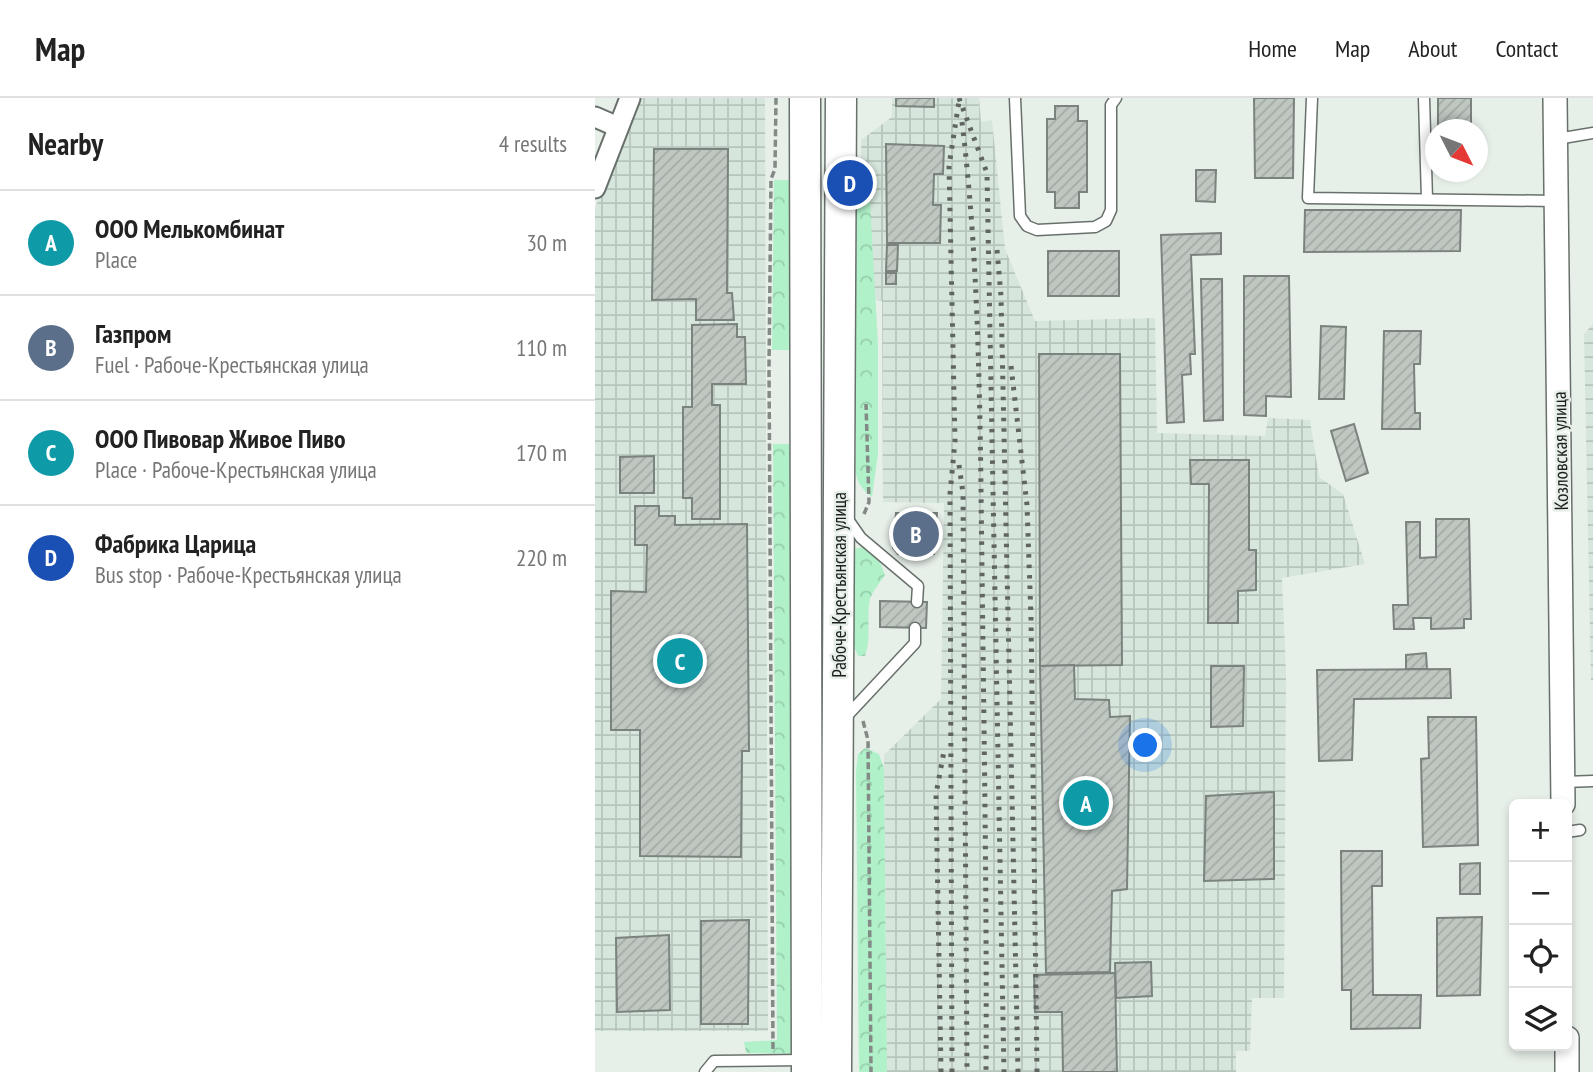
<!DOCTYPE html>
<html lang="en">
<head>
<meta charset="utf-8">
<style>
	body { margin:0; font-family:"PT Sans Narrow",sans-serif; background:#f6f6f6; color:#222 }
	.controls { position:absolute; right:21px; bottom:21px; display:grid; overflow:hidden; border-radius:10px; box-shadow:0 4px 10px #0003 }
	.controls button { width:63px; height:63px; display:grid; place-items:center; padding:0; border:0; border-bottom:2px solid #e0e0e0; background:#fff; color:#222; font:35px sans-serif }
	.compass { position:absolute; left:830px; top:21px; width:63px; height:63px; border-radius:50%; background:#fff; box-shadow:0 4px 10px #0003; rotate:132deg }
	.you { position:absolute; left:551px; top:648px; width:24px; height:24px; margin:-18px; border:5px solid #fff; border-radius:50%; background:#1a73e8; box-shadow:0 0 0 10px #1a73e833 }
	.badge { display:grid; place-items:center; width:46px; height:46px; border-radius:50%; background:#1c754a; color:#fff; font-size:23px; font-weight:700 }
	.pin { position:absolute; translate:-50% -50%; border:4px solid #fff; box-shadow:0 2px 7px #0006 }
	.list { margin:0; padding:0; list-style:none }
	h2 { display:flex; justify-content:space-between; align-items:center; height:91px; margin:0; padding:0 28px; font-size:30px }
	h2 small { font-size:23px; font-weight:400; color:#767676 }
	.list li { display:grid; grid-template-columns:46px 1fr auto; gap:21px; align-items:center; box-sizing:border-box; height:105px; padding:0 28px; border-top:2px solid #e0e0e0 }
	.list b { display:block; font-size:26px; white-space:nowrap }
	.list p { margin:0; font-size:23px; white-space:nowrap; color:#767676 }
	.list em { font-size:23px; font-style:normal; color:#767676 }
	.icon { flex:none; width:38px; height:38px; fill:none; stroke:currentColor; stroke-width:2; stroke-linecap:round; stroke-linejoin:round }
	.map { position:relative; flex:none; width:998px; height:974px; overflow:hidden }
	header { display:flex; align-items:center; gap:42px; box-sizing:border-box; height:98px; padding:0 35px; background:#fff; border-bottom:2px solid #e0e0e0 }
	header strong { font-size:33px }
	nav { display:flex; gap:38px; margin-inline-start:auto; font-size:24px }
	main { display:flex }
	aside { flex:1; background:#fff }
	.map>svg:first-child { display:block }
	.industrial { fill:url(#industrial-grid) }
	.forest { fill:url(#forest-crowns) }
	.building { fill:url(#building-hatch); stroke:#7b837e; stroke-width:2 }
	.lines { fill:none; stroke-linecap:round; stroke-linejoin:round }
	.service-casing { stroke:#68706b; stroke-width:13 }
	.minor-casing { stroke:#68706b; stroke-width:23 }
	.tertiary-casing { stroke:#68706b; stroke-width:26 }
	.primary-casing { stroke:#68706b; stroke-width:33 }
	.path { stroke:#838985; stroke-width:3.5; stroke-dasharray:7 3.5; stroke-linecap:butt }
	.service { stroke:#fff; stroke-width:10 }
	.minor { stroke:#fff; stroke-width:19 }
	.tertiary { stroke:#fff; stroke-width:23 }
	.primary { stroke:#fff; stroke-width:30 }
	.rail { stroke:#616562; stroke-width:5; stroke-dasharray:3.5 7; stroke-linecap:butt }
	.labels { text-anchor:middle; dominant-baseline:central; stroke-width:5; stroke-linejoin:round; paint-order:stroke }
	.street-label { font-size:19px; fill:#1c1f1d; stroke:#e7efe9 }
</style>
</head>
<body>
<header>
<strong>Map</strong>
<nav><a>Home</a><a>Map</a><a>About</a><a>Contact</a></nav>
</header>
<main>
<aside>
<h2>Nearby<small>4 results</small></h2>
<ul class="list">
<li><span class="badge" style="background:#0f9aa8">A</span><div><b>ООО Мелькомбинат</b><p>Place</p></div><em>30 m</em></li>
<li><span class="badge" style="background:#5c6f8a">B</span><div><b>Газпром</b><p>Fuel · Рабоче-Крестьянская улица</p></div><em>110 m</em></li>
<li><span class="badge" style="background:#0f9aa8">C</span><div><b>ООО Пивовар Живое Пиво</b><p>Place · Рабоче-Крестьянская улица</p></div><em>170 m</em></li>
<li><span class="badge" style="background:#1a4fb4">D</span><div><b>Фабрика Царица</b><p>Bus stop · Рабоче-Крестьянская улица</p></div><em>220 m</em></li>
</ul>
</aside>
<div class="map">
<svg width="998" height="974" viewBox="0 0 998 974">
	<defs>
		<pattern id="industrial-grid" width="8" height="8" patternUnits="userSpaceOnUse" patternTransform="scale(1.75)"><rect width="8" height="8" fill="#d6e6dc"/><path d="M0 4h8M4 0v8" fill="none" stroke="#b7c5bc"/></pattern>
		<pattern id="forest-crowns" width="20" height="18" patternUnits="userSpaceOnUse" patternTransform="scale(1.75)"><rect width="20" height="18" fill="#b0f1c9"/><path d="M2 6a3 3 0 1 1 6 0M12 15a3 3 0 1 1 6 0" fill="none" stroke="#97ceac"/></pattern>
		<pattern id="building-hatch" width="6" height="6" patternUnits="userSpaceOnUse" patternTransform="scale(1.75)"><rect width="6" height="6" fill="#bfc7c1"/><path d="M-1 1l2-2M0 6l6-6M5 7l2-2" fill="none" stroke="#a4aaa5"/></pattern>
	</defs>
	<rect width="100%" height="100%" fill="#e7efe9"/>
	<g class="industrial">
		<path d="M42 0H170L173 933H0V110Z"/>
		<path d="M297 0H384L386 24 397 22 410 151 440 223 560 220 562 335 670 338 673 320 715 322 724 379 748 396 770 466 687 480 691 574 689 900H657L655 953H641V974H292L289 657 346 601 349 405 288 404 287 203 269 200 266 42 297 19Z"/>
		<path d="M998 226V582H996L989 236Z"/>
	</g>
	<g class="forest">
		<path d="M179 82H207L205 252H177Z"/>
		<path d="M263 100 275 104 283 247V355L277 399C258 385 260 373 261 351L254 105Z"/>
		<path d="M178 346H203L205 956 151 955 149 944 182 942Z"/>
		<path d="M268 449C282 456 285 462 290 477 285 485 278 492 275 501 271 520 277 541 270 558H263L258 546 254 452Z"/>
		<path d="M270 650 284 656 289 670 292 974H264L261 674 263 656Z"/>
	</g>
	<g class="building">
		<path d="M301 0H339V9L301 8Z"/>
		<path d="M659 0H699L698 80H660Z"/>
		<rect x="843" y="0" width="33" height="32"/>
		<path d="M460 8H483V23H492V94H484V110H460V94H452V21H460Z"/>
		<path d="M291 46 349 48 348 76H339L338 107H346L345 145H292Z"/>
		<path d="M59 51H133L132 195H137L139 222H101V201L57 202Z"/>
		<path d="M601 72H621L620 104 601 103Z"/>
		<path d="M710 112H866L865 153 709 154Z"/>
		<path d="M626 135V156L596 157 600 256H595L596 276 587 277 589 324 572 325 566 137Z"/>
		<path d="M292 147H303L302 173H291Z"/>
		<rect x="453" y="153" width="71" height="45"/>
		<rect x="291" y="175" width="10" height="11"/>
		<path d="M649 178H694L696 299 671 298V318L649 317Z"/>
		<path d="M606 181H627L628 322 609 323Z"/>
		<path d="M142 226V239H150L151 286H117V307H125V421H97V400H88V309H97V227Z"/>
		<path d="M726 228 751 229 749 301H724Z"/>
		<path d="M789 233H826L825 266H819L820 315H825V331H787Z"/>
		<path d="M444 256H525L527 567 445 568Z"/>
		<path d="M759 326 773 375 751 383 736 333Z"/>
		<path d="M59 358V395H25V359Z"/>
		<path d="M595 362H654V452H661V492L643 493V525H613L614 386H596Z"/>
		<path d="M40 408H64V418H80V427L152 426 154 653H147L146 759 45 758V632H16V493L51 494 52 447H40Z"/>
		<path d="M301 415H342L339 456H303L298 450Z"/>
		<path d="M841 421H874L876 521H869V530L836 531V520H818L819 531H799L798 507H813L811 424H825V460L841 459Z"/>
		<path d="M285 503 332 504 331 530 285 529Z"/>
		<path d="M831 555 832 571H811V557Z"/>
		<path d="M479 567 480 601 514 602 515 619 535 618 532 791 517 793 515 874 451 875 445 568Z"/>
		<path d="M616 568H649L648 628 616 629Z"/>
		<path d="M855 571 856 600 759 601 757 662 724 663 722 572Z"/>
		<path d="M833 619H881L883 747 828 749 826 661 834 660Z"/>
		<path d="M679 694V781L609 783 611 698Z"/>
		<path d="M746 753H787V788H777L778 897H826L825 930 756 931V892H747Z"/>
		<path d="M885 765V796H865V766Z"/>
		<path d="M887 819 885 897 842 898V820Z"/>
		<path d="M154 822 153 926H106V823Z"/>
		<path d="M74 837 75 912 22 914 21 840Z"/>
		<path d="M556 864 557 898 521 900 520 865Z"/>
		<path d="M520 875 522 974H468L467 914H440L439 877Z"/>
	</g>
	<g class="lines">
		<g class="service-casing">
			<g id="service">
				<path d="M420 0 425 118 432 128 442 132 500 129 511 123 516 112V7L521 0"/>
				<path d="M717 0 713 100 961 103"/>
				<path d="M829 0 832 101"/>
				<path d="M962 41 998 35"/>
				<path d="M252 420 266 440 323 488 322 504"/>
				<path d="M249 621 320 545V530"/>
				<path d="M969 684 998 683"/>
				<path d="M972 734 985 732"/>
				<path d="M110 974 119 963 208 962"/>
			</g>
		</g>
		<g class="minor-casing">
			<g id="minor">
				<path d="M0 19 23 29"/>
				<path d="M0 90 35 0"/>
			</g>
		</g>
		<g class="tertiary-casing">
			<g id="tertiary">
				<path d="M960 0 968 706"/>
				<path d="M972 940V974"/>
			</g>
		</g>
		<g class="primary-casing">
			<g id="primary">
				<path d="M210 0 212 974"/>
				<path d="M241 974 246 0"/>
			</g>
		</g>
		<g class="path">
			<path d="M269 416 274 404 271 306"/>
			<path d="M268 623 273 642 276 974"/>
			<path d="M178 951 174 269 176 81 180 71 181 0"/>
		</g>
		<use href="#service" class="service"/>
		<use href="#minor" class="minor"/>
		<use href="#tertiary" class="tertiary"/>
		<use href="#primary" class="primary"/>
		<g class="rail">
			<path d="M364 0 392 75 409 974"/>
			<path d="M367 24C385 173 385 323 387 472 389 640 392 807 391 974"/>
			<path d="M402 152 406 198 423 974"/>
			<path d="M416 268 432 407 436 520 442 974"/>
			<path d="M364 367 368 395 372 974"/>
			<path d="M346 974 341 696 349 653"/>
			<path d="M357 974 355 396 360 343 354 68 364 3"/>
		</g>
	</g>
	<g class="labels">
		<g class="street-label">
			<text transform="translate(965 353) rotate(-91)">Козловская улица</text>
			<text transform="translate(244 487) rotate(-90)">Рабоче-Крестьянская улица</text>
		</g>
	</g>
</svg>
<div class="controls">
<button>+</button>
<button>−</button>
<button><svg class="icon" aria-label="locate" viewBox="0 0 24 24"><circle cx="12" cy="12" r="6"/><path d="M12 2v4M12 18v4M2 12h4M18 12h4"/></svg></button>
<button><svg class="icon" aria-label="layers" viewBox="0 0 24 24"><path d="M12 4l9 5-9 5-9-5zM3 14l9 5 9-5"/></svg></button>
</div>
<svg class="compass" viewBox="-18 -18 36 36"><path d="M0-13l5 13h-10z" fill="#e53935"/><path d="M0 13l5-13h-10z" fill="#767676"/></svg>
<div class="you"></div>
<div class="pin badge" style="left:491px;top:705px;background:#0f9aa8">A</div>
<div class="pin badge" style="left:321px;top:436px;background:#5c6f8a">B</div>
<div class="pin badge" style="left:85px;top:563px;background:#0f9aa8">C</div>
<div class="pin badge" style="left:255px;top:85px;background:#1a4fb4">D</div>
</div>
</main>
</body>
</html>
